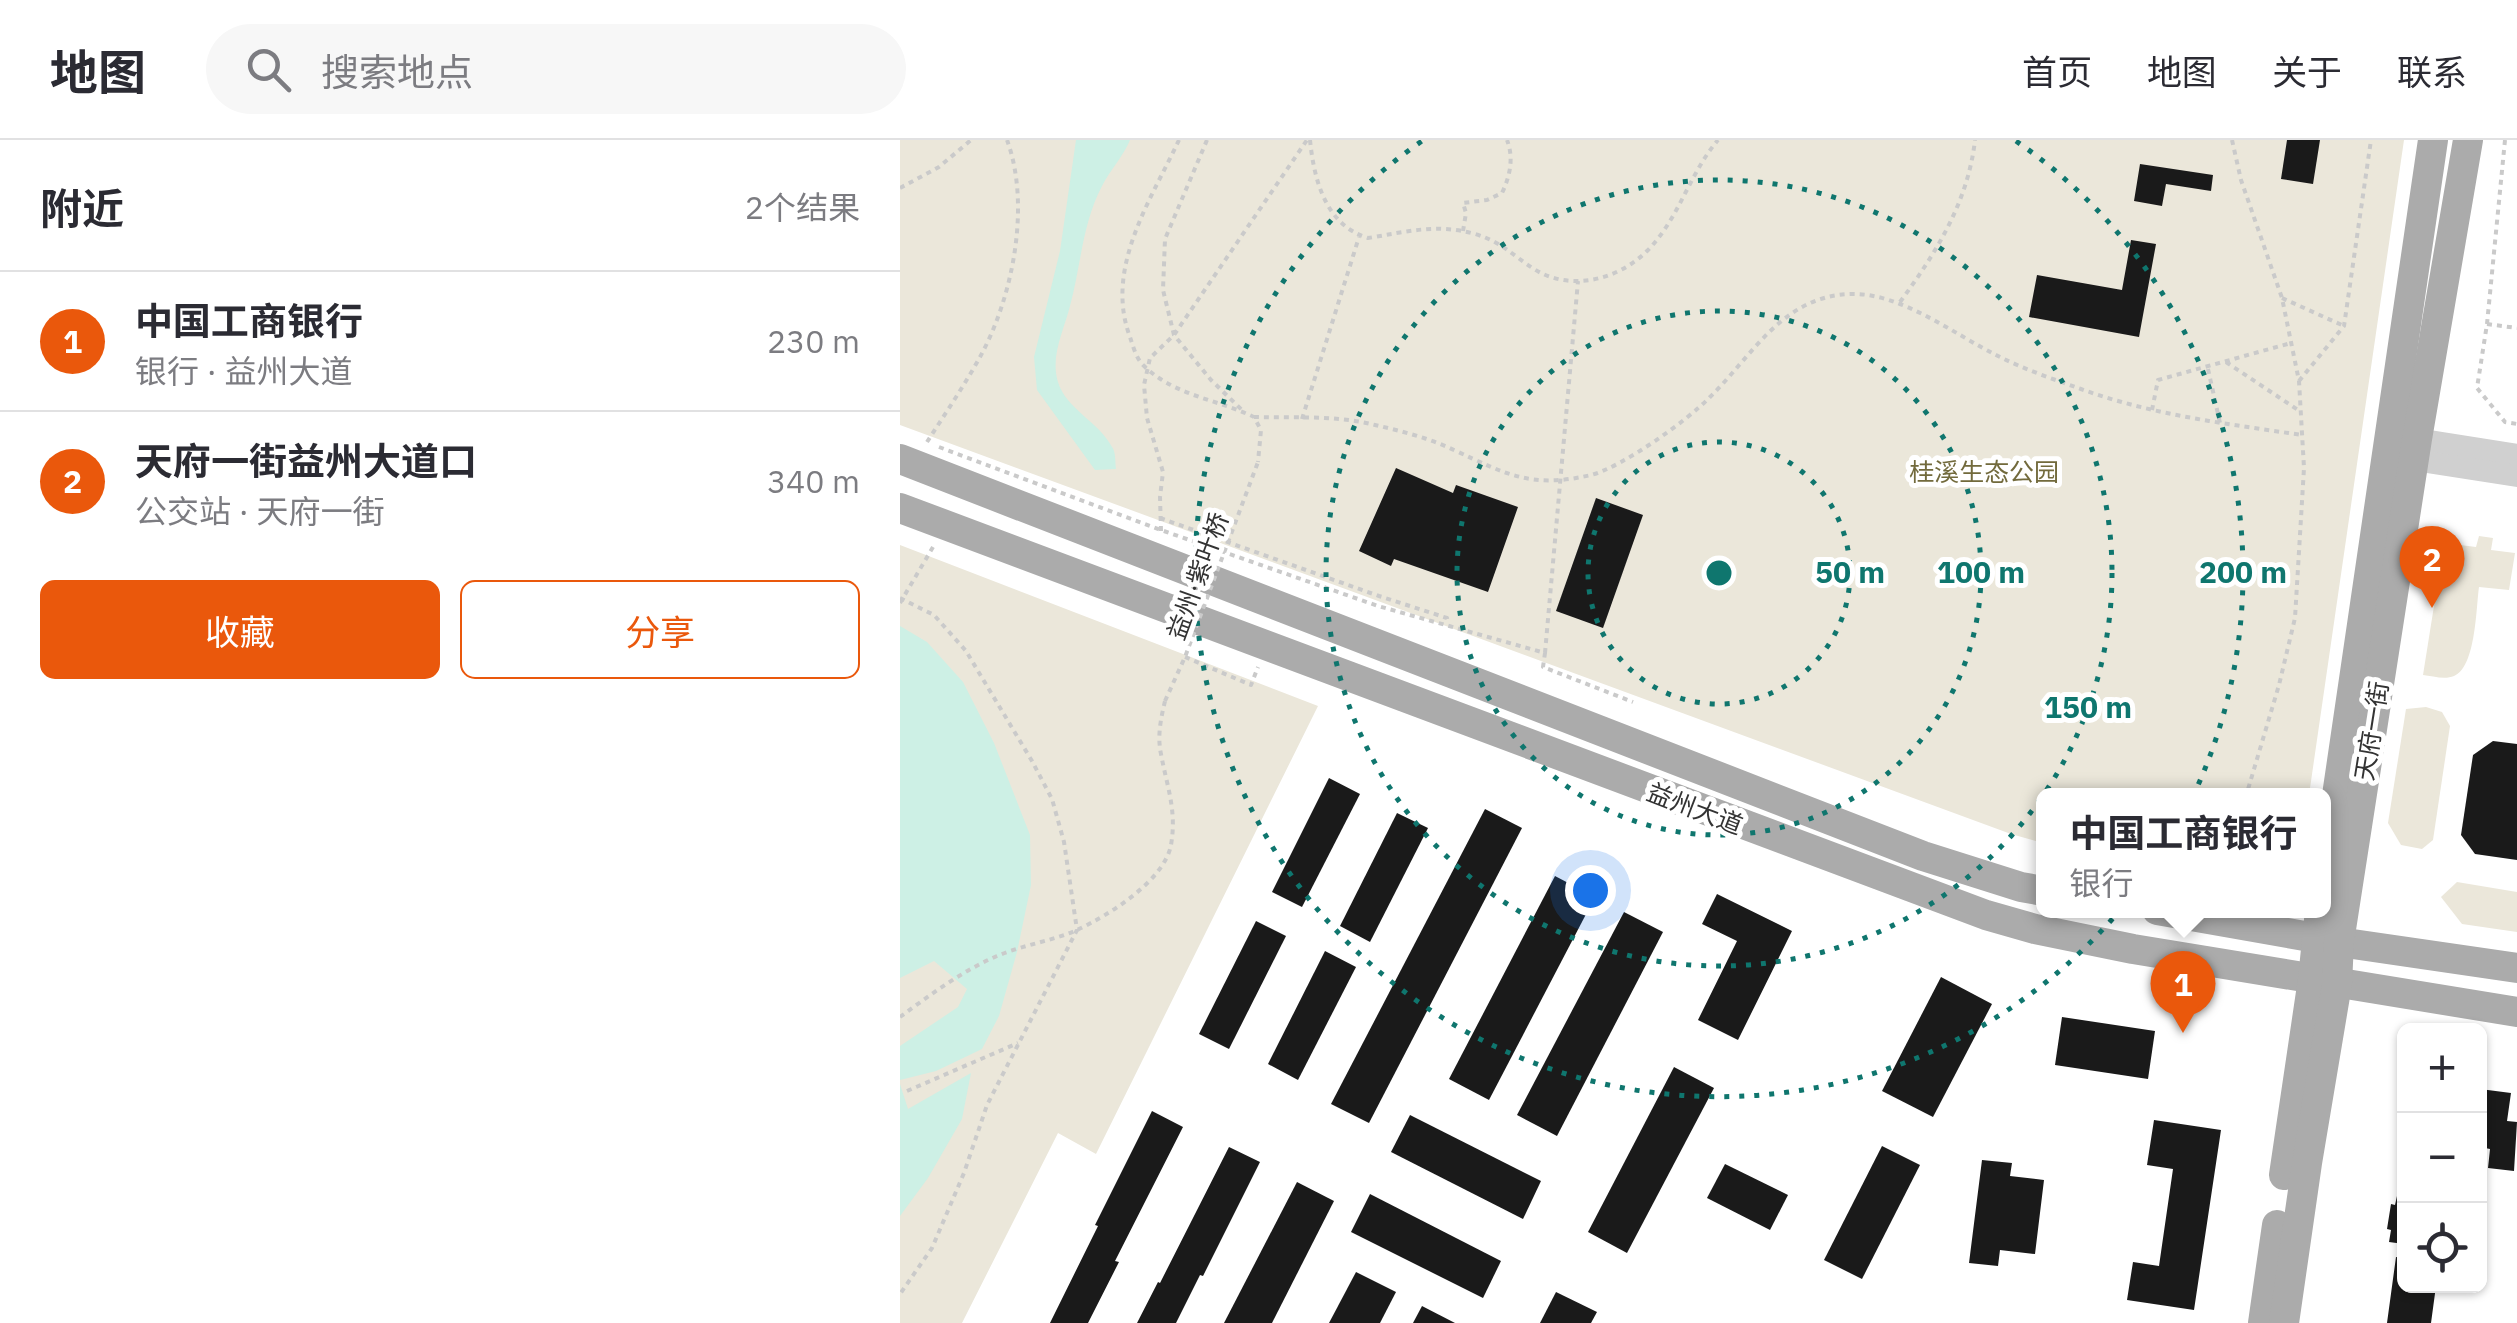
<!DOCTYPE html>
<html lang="zh">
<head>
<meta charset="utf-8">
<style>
	body { margin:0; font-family:"IBM Plex Sans","Noto Sans SC",sans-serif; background:#f7f7f7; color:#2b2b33 }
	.controls { position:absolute; right:30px; bottom:30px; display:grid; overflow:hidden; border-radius:15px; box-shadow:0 2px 8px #0004 }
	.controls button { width:90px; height:90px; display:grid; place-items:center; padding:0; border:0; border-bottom:2px solid #e1e1e2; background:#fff; color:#2b2b33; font:50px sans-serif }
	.you { position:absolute; left:690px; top:750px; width:35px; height:35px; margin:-25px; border:8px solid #fff; border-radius:50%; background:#1a73e8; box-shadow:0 0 0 15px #1a73e833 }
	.badge { display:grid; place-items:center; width:65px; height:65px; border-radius:50%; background:#ea580c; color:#fff; font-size:32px; font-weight:700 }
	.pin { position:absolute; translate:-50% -82px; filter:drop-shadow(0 2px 5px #0008) }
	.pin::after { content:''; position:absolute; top:52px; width:35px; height:30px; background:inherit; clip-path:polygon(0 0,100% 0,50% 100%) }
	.popup { position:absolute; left:1136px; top:648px; width:295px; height:130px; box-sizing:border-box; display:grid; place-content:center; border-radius:15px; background:#fff; filter:drop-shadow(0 2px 8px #0005); font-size:32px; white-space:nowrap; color:#7c7c81 }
	.popup b { font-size:38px; color:#2b2b33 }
	.popup::after { content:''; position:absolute; left:50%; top:100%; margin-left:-20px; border:20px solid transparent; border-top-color:#fff }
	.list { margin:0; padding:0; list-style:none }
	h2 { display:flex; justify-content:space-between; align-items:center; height:130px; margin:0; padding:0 40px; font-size:42px }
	h2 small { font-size:32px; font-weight:400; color:#7c7c81 }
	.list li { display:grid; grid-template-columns:65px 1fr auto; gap:30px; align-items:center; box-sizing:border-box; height:140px; padding:0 40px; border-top:2px solid #e1e1e2 }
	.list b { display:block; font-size:38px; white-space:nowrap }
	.list p { margin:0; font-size:32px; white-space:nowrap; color:#7c7c81 }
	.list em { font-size:32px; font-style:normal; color:#7c7c81 }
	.actions { display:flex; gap:20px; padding:30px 40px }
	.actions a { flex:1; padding:22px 0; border:2px solid #ea580c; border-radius:15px; text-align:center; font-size:35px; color:#ea580c }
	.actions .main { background:#ea580c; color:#fff }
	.icon { flex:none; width:55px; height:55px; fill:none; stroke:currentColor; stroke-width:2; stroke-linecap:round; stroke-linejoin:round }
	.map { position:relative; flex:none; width:1617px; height:1183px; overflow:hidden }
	header { display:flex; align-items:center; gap:60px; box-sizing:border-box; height:140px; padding:0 50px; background:#fff; border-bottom:2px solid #e1e1e2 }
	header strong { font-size:48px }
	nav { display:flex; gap:55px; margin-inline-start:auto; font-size:35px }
	.search { width:700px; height:90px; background:#f7f7f7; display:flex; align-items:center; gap:25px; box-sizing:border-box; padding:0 35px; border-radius:55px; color:#7c7c81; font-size:38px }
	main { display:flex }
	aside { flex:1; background:#fff }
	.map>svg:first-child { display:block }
	.green { fill:#ebe7da }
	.water { fill:#cdf0e5 }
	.building { fill:#1a1a1a }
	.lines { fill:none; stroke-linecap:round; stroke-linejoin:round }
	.path { stroke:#cacaca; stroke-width:4; stroke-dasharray:5 5; stroke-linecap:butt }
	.minor { stroke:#d0d0d0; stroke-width:22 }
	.major { stroke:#ababab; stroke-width:30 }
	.path-bridge { stroke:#cacaca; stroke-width:4; stroke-dasharray:5 5; stroke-linecap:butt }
	.ring { fill:none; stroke:#0f766e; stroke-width:5; stroke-dasharray:5 10 }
	.labels { text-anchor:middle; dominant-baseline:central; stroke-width:10; stroke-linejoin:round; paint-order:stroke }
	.park-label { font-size:25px; fill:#726a3c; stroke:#fff }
	.street-label { font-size:25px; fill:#333; stroke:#fff }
	.centre { fill:#0f766e; stroke:#fff; stroke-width:5 }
	.ring-label { font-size:30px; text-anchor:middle; font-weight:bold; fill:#0f766e; stroke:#fff; stroke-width:10; stroke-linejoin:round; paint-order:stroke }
</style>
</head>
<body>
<header>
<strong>地图</strong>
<div class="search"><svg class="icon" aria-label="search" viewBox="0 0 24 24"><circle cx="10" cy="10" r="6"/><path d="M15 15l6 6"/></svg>搜索地点</div>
<nav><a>首页</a><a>地图</a><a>关于</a><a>联系</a></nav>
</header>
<main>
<aside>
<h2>附近<small>2个结果</small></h2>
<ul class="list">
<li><span class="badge">1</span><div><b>中国工商银行</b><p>银行 · 益州大道</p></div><em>230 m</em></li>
<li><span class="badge">2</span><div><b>天府一街益州大道口</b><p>公交站 · 天府一街</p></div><em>340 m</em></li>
</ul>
<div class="actions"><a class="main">收藏</a><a>分享</a></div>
</aside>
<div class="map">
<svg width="1617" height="1183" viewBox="0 0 1617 1183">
	<rect width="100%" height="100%" fill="#fff"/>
	<g class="green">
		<path d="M0 0H1504L1409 655 1143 656V703L1111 694 0 285Z"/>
		<path d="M1579 396 1593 398 1591 410 1615 413 1609 450 1579 447C1576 468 1576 527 1554 536 1545 540 1532 536 1523 535L1544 403 1576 407Z"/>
		<path d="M0 405 418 566 196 1014 158 993 62 1183H0Z"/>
		<path d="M1526 567 1542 572 1550 586 1533 700 1522 709 1501 705 1488 683 1506 569Z"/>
		<path d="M1557 742 1617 752V792L1562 784 1541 757Z"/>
	</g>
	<g class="water">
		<path d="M176 0H230C223 17 210 30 202 46 182 84 181 126 170 166 164 190 150 216 158 242 166 269 199 282 212 307 216 312 215 322 216 329L195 330 137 250 134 217 160 111Z"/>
		<path d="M0 486 27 502 63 542 94 603 130 695 131 745 117 812 99 876 82 909 36 931 0 940V906L58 867 67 849 34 821 0 838Z"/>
		<path d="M71 933 62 979 28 1038 0 1076V944L8 969Z"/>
	</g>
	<g class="building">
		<path d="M1387 0H1420L1413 44 1381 39Z"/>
		<path d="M1240 24 1313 35 1311 51 1266 44 1262 66 1234 61Z"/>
		<path d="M1231 100 1256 104 1239 197 1129 177 1137 135 1222 150Z"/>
		<path d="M496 328 553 353 556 345 618 367 588 452 494 419 491 426 459 411Z"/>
		<path d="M696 358 743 375 703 488 656 471Z"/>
		<path d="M1593 601 1617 604V720L1575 714 1561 695 1573 615Z"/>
		<path d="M429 638 460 654 402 767 372 752Z"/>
		<path d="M585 669 622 688 469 983 431 964Z"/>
		<path d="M497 673 528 688 470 802 440 786Z"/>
		<path d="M655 736 695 757 589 960 549 939Z"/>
		<path d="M817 754 892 791 838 900 798 880 837 801 802 784Z"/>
		<path d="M724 772 763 792 657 996 617 975Z"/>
		<path d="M356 781 386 796 329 909 299 894Z"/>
		<path d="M425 811 456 827 398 940 368 924Z"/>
		<path d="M1041 837 1092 864 1033 977 982 951Z"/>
		<path d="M1162 877 1255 891 1248 939 1155 925Z"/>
		<path d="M774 927 814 948 727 1113 688 1092Z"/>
		<path d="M1580 949 1611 953 1607 981 1617 982 1614 1031 1588 1028 1590 1009 1580 1007Z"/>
		<path d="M252 971 283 987 215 1121 219 1122 188 1183H150L198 1086 195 1085Z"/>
		<path d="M510 975 641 1041 623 1079 491 1012Z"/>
		<path d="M1254 980 1321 990 1294 1170 1227 1160 1233 1122 1259 1126 1273 1029 1247 1025Z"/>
		<path d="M982 1006 1020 1025 962 1139 924 1120Z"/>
		<path d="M329 1007 360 1022 303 1136 300 1135 276 1183H237L258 1142 260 1143Z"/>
		<path d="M1082 1020 1112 1023 1110 1036 1144 1040 1135 1114 1100 1110 1098 1126 1069 1123Z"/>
		<path d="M825 1024 888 1055 870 1090 807 1058Z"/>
		<path d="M397 1042 434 1061 372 1183H324Z"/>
		<path d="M470 1054 601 1121 583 1158 451 1092Z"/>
		<path d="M1497 1056H1504V1104L1489 1102 1491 1090 1487 1089 1491 1064 1495 1065Z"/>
		<path d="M1496 1117 1504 1118V1146H1536L1531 1183H1487Z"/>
		<path d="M456 1132 496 1152 480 1183H429Z"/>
		<path d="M656 1152 697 1172 691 1183H640Z"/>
		<path d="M522 1166 555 1183H513Z"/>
	</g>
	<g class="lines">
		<g class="path">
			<path d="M279 0C251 60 204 128 230 197 233 206 236 218 243 225 274 256 317 259 354 277L361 290 358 322"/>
			<path d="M307 0 265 99 263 150 274 195 311 240 343 271"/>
			<path d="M410 0C414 39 425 85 468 98 506 92 536 83 575 94 602 102 612 115 634 129 670 152 718 140 747 111 779 79 789 34 818 0"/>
			<path d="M1332 0 1341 40 1382 158 1399 241 1404 328 1395 478 1379 545 1346 656"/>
			<path d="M1605 0 1587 184 1577 248 1605 282 1617 284"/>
			<path d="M0 48 39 27 71 0"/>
			<path d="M563 91 566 73 563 63 587 60 602 53C610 36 614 18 607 0"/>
			<path d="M1382 158 1444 186"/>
			<path d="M1000 162C1036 113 1068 62 1075 0"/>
			<path d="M1587 184 1617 188"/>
			<path d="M1326 222 1401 272"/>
			<path d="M1308 229 1320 283"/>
			<path d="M1399 241 1444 186 1471 0"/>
			<path d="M1252 270 1258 240 1391 203"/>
			<path d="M354 277C394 278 436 275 475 285 501 291 529 298 554 310 606 334 631 349 691 335 722 327 787 281 810 257 853 215 883 155 952 154 1001 153 1054 194 1096 215 1123 229 1153 239 1181 249 1252 275 1328 284 1402 295"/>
			<path d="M402 279 459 97"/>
			<path d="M27 302C45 274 64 246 80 217 113 157 131 65 107 0"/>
			<path d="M39 307 261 390 478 466 645 513 643 527 733 562"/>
			<path d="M260 378 479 456 547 478 548 484"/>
			<path d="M261 391 260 357 263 332 247 278 244 245 250 218 274 195 407 0"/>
			<path d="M0 458 34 475 66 511 132 621 152 659 164 702 177 790 87 965 64 1033 32 1108 0 1154"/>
			<path d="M0 463 33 407"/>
			<path d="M645 513 678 141"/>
			<path d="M285 517 351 545 358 527"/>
			<path d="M0 877C30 855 62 831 97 816 123 805 152 801 177 790 209 775 264 741 271 705 277 670 267 647 261 614 257 596 261 578 265 561"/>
			<path d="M7 951 118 903"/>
		</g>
		<g class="minor">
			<path d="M1517 299 1617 315"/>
			<path d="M1514 320 1617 336"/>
		</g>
		<g class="major">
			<path d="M0 319 1023 716 1121 747 1143 751"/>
			<path d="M0 368 1086 775 1135 789 1233 809 1617 872"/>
			<path d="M1423 751 1533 0"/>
			<path d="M1257 770 1439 802 1617 828"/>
			<path d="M1384 1035 1413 839 1420 770"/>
			<path d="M1363 1183 1377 1085"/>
			<path d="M1384 1183 1407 1023 1437 844 1439 802 1517 299 1568 0"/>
		</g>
		<path class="path-bridge" d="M265 561 285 517 358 322"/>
	</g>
	<g class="ring">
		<circle cx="819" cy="433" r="131"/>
		<circle cx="819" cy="433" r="262"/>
		<circle cx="819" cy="433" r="393"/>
		<path d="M1116 1A524 524 0 1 1 522 1"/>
	</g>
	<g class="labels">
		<g class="park-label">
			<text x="1084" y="331">桂溪生态公园</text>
		</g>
		<g class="street-label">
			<text transform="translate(297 436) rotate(-70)">益州·紫叶桥</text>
			<text transform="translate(1471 591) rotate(-81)">天府一街</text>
			<text transform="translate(795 668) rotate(21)">益州大道</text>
		</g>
	</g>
	<circle cx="819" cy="433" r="15" class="centre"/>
	<g class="ring-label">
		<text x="950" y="443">50 m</text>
		<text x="1081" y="443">100 m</text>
		<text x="1343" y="443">200 m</text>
		<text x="1188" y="578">150 m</text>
	</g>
</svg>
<div class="controls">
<button>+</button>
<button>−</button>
<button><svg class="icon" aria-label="locate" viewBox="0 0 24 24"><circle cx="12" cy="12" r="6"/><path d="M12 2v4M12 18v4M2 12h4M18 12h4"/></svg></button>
</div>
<div class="you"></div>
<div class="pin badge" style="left:1283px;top:893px">1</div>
<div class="popup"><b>中国工商银行</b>银行</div>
<div class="pin badge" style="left:1532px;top:468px">2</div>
</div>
</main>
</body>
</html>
